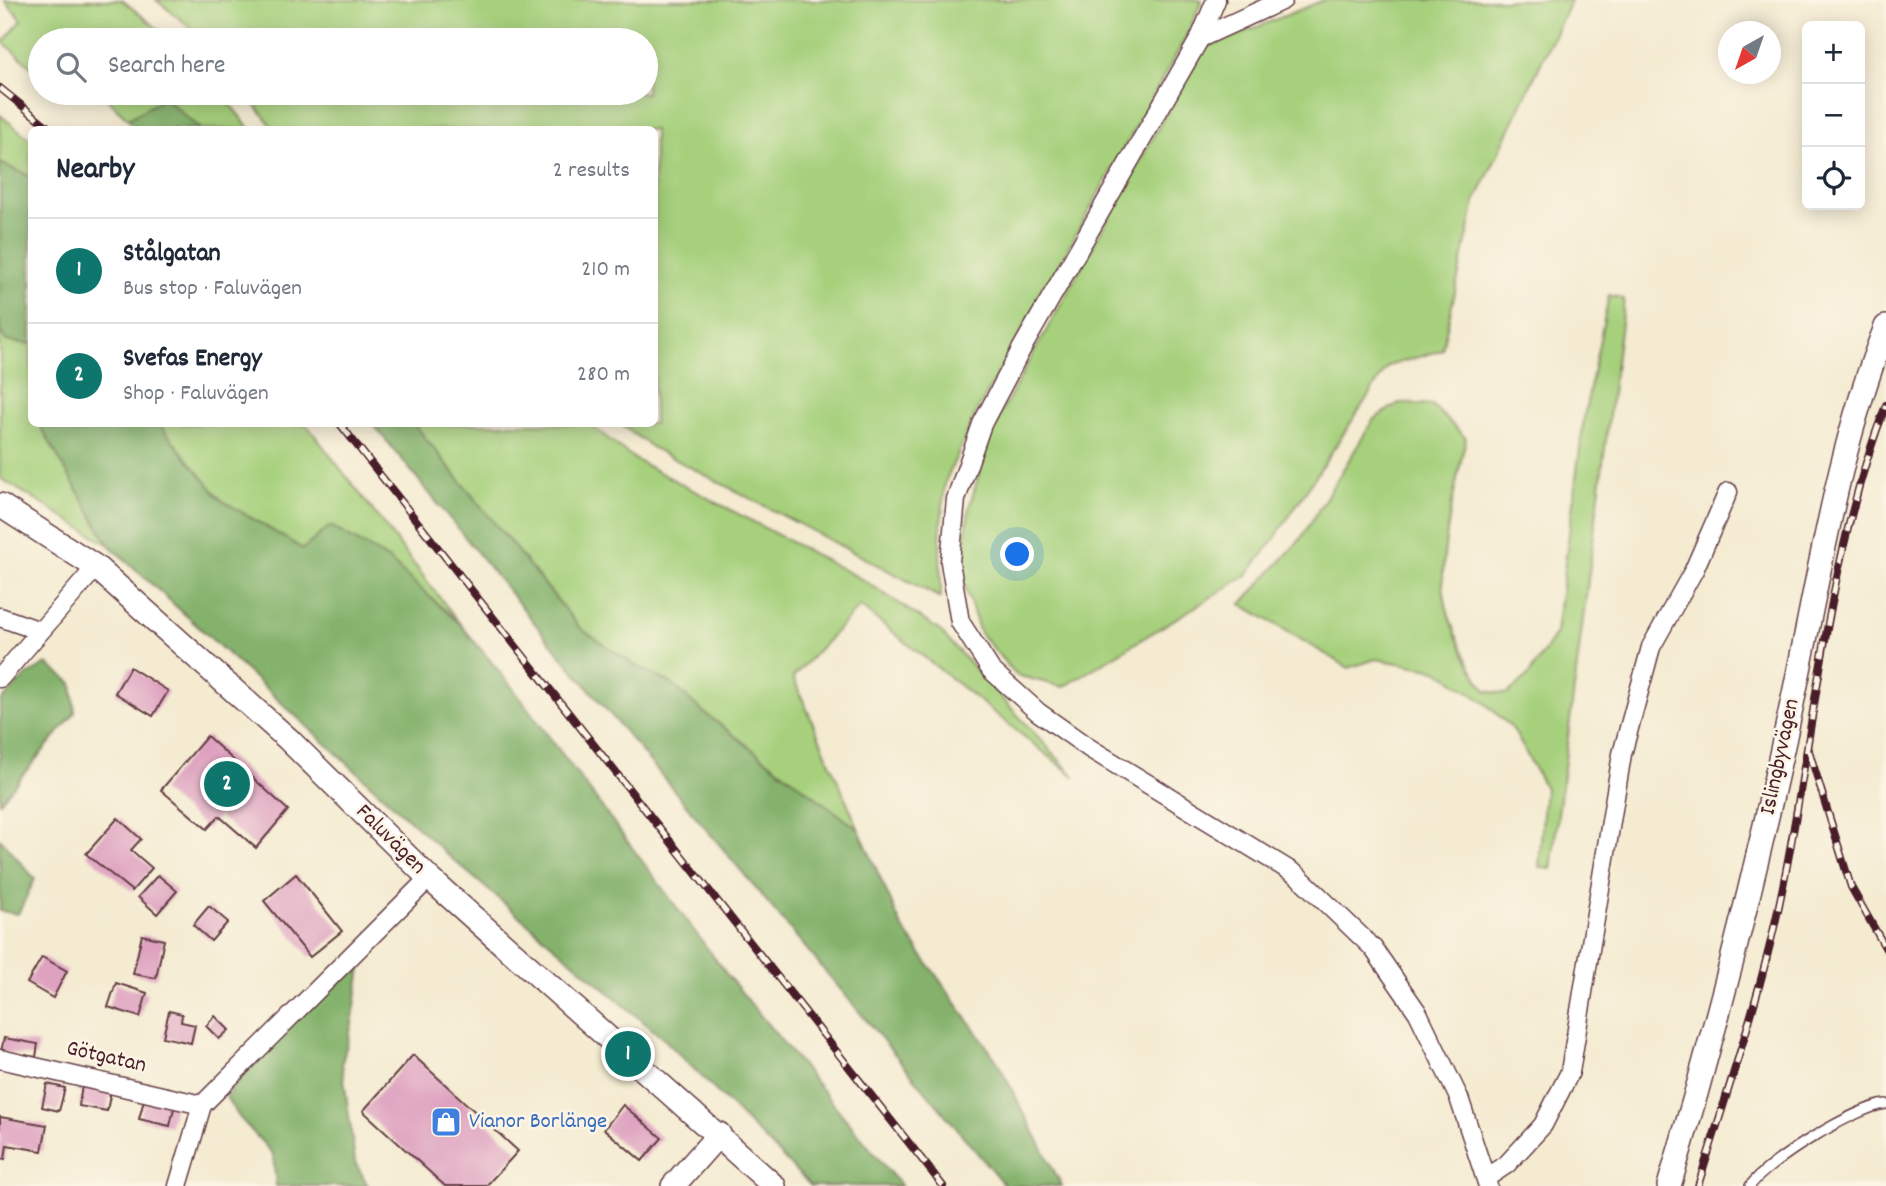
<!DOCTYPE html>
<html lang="en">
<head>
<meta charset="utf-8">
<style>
	body { margin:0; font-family:Dekko,sans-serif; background:#f6f6f7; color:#1f2937 }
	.controls { position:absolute; right:21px; top:21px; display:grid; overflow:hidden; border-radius:10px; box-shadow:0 4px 18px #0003 }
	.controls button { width:63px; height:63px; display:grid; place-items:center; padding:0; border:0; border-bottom:2px solid #e0e1e3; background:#fff; color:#1f2937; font:35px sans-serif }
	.compass { position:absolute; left:1718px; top:21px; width:63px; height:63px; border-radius:50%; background:#fff; box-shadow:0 4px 18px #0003; rotate:220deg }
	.you { position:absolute; left:1018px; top:555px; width:24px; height:24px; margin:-18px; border:5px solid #fff; border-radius:50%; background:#1a73e8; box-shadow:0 0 0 10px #1a73e833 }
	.badge { display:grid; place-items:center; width:46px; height:46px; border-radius:50%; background:#0f766e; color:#fff; font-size:23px; font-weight:700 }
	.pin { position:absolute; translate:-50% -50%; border:4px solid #fff; box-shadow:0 2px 7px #0006 }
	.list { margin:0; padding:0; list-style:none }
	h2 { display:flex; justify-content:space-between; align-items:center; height:91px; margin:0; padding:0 28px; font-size:30px }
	h2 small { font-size:23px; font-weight:400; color:#747a83 }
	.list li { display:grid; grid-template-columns:46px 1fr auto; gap:21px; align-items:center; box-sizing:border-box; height:105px; padding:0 28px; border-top:2px solid #e0e1e3 }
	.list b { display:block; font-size:26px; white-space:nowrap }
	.list p { margin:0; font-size:23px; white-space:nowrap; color:#747a83 }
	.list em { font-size:23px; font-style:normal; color:#747a83 }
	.icon { flex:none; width:38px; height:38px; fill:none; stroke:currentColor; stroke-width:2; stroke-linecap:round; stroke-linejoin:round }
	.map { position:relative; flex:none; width:1886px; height:1186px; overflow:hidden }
	.search { position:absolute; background:#fff; box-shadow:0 4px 18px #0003; left:28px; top:28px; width:630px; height:77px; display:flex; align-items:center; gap:18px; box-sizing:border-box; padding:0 24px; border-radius:38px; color:#747a83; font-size:26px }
	.panel { position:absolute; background:#fff; box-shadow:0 4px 18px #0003; left:28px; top:126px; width:630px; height:301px; border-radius:10px }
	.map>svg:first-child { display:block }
	.green { fill:#a6d07c; stroke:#787854; stroke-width:2 }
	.forest { fill:#84b26c; stroke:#67684c; stroke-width:2 }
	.building { fill:#dea1c0 }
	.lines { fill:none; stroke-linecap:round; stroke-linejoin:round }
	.service-casing { stroke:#643e44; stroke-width:12 }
	.minor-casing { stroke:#643e44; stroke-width:21 }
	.tertiary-casing { stroke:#643e44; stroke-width:26 }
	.service { stroke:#fff; stroke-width:9 }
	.minor { stroke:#fff; stroke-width:18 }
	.tertiary { stroke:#fff; stroke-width:23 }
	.rail-casing { stroke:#4a1f2b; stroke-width:8 }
	.rail { stroke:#fcf5e5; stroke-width:5; stroke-dasharray:16; stroke-linecap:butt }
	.labels { text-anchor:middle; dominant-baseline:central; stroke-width:5; stroke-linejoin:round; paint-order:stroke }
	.street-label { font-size:23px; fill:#4a1f2b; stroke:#fcf5e5 }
	.shop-label { font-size:23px; fill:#366cbe; stroke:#fcf5e5; text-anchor:start }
</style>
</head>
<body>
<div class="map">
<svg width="1886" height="1186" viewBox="0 0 1886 1186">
	<rect width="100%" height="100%" fill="#fcf5e5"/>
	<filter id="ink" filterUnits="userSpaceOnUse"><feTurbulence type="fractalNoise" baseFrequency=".0143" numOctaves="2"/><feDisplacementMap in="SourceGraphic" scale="14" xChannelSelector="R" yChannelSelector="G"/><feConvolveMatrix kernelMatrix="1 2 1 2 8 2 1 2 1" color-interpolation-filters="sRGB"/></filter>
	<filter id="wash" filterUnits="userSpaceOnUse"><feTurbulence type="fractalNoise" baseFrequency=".00686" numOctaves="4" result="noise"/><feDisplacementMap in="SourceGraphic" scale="28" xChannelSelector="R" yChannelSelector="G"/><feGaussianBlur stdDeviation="1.57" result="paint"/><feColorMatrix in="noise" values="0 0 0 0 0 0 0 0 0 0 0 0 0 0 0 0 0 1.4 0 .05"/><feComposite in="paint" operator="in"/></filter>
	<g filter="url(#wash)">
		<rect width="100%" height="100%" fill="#f4ebd1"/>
		<g class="green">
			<path d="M4 0H122L172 40H40V75L3 42 22 20Z"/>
			<path d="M156 0H1202L1187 35 977 411 945 482 940 539 941 598 653 448 620 424H654V130L274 129 246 93H646V40H207Z"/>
			<path d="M1324 0H1571L1475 202 1442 350 1388 366 1273 541 1246 576 1063 687 1016 675 980 633 961 574 969 508 993 427 1187 76 1205 48Z"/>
			<path d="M101 93H221L250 129H200L165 98 128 119Z"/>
			<path d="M0 115 31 140V177L0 163Z"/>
			<path d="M1609 295 1624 299 1551 869 1539 867 1545 788 1513 729 1484 702 1437 670 1376 659 1349 668 1241 604 1300 540 1374 419 1399 403 1432 405 1466 438C1457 479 1442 541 1443 582 1444 616 1466 663 1486 691L1507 694 1528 676 1556 633 1584 417Z"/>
			<path d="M0 330 6 341 31 344 32 424H40L109 545 0 478Z"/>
			<path d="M159 424H306L461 625 388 559 331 526 303 549 220 499Z"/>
			<path d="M414 424H589L636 460 865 581 939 630 1075 777 860 606 793 677 859 830 702 711 671 683 636 666 580 628Z"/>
		</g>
		<g class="forest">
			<path d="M165 98 200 129H136L128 119Z"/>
			<path d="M0 163 31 177V344L6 341 0 330Z"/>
			<path d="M39 424H159L220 499 303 549 330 526 388 559 461 625 512 687 728 976 901 1186H811L666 1041 451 858 109 545Z"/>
			<path d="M373 424H414L580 628 636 666 671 683 702 711 859 830 902 927 997 1061 1062 1186H1005L559 653Z"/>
			<path d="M47 664 72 683 75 713 0 802V702L26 676Z"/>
			<path d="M0 839 35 879 18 914 0 911Z"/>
			<path d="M361 968 352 1024 342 1063 355 1162 368 1186H276L273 1154 239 1117 226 1097C263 1049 309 999 361 968Z"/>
		</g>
		<g id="blocks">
			<g class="building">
				<path d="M130 667 168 691 153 716 115 693Z"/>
				<path d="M207 736 288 810 256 848 219 816 207 829 161 790Z"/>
				<path d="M118 818 141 839 131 850 152 868 132 891 86 854Z"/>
				<path d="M296 874 342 931 310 957 264 901Z"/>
				<path d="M158 875 177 891 157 914 138 897Z"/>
				<path d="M209 906 228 922 211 941 193 925Z"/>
				<path d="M142 935 164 940 156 978 133 974Z"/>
				<path d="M42 957 67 971 53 998 27 983Z"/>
				<path d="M116 983 147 993 140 1017 108 1007Z"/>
				<path d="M169 1011 182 1014 181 1022 195 1025 191 1043 163 1037Z"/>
				<path d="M215 1016 229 1030 219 1039 206 1026Z"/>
				<path d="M4 1038 38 1044 36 1057 1 1052Z"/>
				<path d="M413 1055 518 1151 486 1186H445L363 1111Z"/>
				<path d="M47 1084 65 1088 59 1111 42 1107Z"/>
				<path d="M82 1085 111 1090 107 1111 79 1106Z"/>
				<path d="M145 1096 175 1104 170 1126 139 1119Z"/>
				<path d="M623 1105 662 1138 642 1161 604 1129Z"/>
				<path d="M0 1117 47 1125 42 1151 7 1145 5 1159 0 1158Z"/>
			</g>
		</g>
	</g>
	<g filter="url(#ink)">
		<use href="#blocks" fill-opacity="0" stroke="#643e44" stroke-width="2"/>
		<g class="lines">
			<g class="service-casing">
				<path id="service" d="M1750 1186C1768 1161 1856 1107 1886 1104"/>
			</g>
			<g class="minor-casing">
				<g id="minor">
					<path d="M1216 0 1200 38 1022 348 982 424 956 499 950 562 960 622 991 670 1038 712 1089 748 1297 875 1373 948 1418 1013 1459 1098 1488 1186"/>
					<path d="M1200 38 1283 0"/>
					<path d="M0 617 40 631"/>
					<path d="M0 678 96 567"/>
					<path d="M0 1059 202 1105"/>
					<path d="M1486 1178 1507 1164 1543 1125 1570 1072 1622 754 1651 647 1694 570 1728 492"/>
					<path d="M178 1186 202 1105 429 878"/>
				</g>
			</g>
			<g class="tertiary-casing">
				<g id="tertiary">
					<path d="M0 505 96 567 288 739 429 878 774 1186"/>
					<path d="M673 1186 719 1134"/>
					<path d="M1669 1186C1716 1030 1756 873 1790 713 1818 584 1837 449 1886 327"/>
				</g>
			</g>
			<use href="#service" class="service"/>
			<use href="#minor" class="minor"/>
			<use href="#tertiary" class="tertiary"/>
			<g class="rail-casing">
				<g id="rail">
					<path d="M0 88 52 130"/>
					<path d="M340 424 943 1186"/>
					<path d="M1809 751 1851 887 1886 949"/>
					<path d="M1698 1186C1728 1089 1762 991 1782 891 1815 730 1826 560 1886 405"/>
				</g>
			</g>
			<use href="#rail" class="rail"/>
		</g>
	</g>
	<defs>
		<g id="shop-square" transform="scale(1.575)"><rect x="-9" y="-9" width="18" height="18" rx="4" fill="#3f7fe0" stroke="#fcf5e5"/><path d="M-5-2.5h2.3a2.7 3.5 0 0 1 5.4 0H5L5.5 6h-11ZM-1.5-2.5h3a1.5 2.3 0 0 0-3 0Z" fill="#fff"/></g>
	</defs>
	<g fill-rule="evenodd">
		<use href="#shop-square" x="446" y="1122"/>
	</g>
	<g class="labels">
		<g class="street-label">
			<text transform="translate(1781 757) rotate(-78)">Islingbyvägen</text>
			<text transform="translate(390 840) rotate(45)">Faluvägen</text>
			<text transform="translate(106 1058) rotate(13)">Götgatan</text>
		</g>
		<g class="shop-label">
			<text x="469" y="1122">Vianor Borlänge</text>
		</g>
	</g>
</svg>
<div class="controls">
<button>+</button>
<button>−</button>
<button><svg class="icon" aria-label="locate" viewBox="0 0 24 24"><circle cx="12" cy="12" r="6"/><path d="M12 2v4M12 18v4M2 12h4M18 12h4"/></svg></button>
</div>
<svg class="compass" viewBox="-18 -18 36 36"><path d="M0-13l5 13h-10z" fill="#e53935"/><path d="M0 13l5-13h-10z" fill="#747a83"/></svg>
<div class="you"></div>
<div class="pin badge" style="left:628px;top:1054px">1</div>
<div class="pin badge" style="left:227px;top:784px">2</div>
<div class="search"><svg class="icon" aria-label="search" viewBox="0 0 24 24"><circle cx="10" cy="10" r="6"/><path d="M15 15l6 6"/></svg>Search here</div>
<section class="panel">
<h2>Nearby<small>2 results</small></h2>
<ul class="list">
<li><span class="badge">1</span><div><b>Stålgatan</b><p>Bus stop · Faluvägen</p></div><em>210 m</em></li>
<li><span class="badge">2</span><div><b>Svefas Energy</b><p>Shop · Faluvägen</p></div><em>280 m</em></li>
</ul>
</section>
</div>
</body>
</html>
